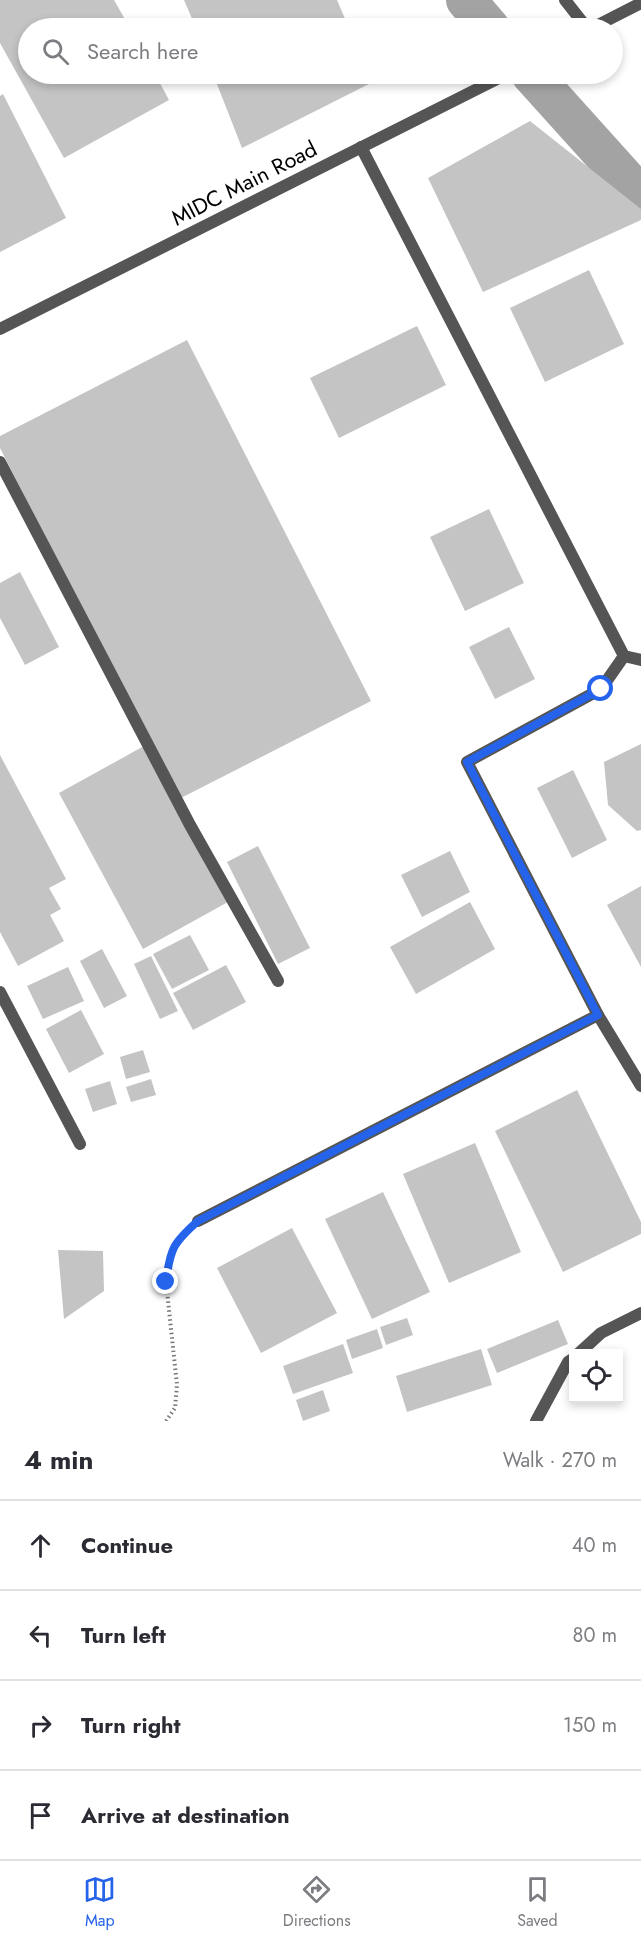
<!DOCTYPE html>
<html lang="en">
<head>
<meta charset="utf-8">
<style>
	body { margin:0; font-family:Jost,sans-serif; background:#f2f2f3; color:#2b2b33 }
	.controls { position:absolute; right:18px; bottom:18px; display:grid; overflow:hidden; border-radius:0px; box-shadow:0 3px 9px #0003 }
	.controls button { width:54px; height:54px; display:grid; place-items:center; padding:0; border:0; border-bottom:2px solid #e1e1e2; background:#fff; color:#2b2b33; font:30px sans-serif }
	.stop { position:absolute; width:18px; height:18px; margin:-14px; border:4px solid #2563eb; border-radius:50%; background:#fff }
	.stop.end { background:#2563eb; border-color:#fff; box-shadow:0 2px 6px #0008 }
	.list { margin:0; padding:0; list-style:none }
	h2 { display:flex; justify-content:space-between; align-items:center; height:78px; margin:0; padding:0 24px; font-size:26px }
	h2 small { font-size:20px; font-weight:400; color:#7c7c81 }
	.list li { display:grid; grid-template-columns:39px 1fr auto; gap:18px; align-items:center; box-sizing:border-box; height:90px; padding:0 24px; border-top:2px solid #e1e1e2 }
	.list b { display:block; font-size:22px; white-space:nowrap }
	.list em { font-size:20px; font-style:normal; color:#7c7c81 }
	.icon { flex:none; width:33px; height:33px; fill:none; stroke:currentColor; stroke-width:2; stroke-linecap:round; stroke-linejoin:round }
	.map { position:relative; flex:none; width:641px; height:1421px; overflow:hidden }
	.search { position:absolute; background:#fff; box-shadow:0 3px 9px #0003; left:18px; right:18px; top:18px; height:66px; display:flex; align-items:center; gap:15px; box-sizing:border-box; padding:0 21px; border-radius:33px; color:#7c7c81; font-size:22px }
	.sheet { height:438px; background:#fff }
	nav { display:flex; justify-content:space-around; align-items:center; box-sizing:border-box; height:84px; border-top:2px solid #e1e1e2; background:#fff; font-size:16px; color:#7c7c81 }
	nav a { display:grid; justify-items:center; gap:3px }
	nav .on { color:#2563eb }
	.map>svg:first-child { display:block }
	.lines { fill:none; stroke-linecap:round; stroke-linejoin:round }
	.river { stroke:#a3a3a3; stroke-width:40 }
	.building { fill:#c4c4c4 }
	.path { stroke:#777; stroke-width:4; stroke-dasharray:1.5 3; stroke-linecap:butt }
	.service { stroke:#555; stroke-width:12 }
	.minor { stroke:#555; stroke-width:12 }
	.tertiary { stroke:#555; stroke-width:12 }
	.route { stroke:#2563eb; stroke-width:8 }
	.labels { text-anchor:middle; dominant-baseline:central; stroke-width:5; stroke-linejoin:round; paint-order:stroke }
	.street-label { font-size:22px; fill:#000; stroke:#fff }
</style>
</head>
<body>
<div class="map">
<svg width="641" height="1421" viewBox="0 0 641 1421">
	<rect width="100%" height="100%" fill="#fff"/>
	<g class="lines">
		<g class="river">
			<path d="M466 0 490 28"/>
			<path d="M531 74 641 196"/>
		</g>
	</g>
	<g class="building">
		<path d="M0 0H114L130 28H28V74H155L169 100 64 158 0 43Z"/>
		<path d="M184 0H337L349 28H196Z"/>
		<path d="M213 74H367L371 83 242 148Z"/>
		<path d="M3 94 66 218 0 252V96Z"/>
		<path d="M530 121 641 209V220L483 292 428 178Z"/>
		<path d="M589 270 624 344 545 382 510 308Z"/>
		<path d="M417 326 446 385 339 438 310 378Z"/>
		<path d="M187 340 371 701 179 799 0 448V436Z"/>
		<path d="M489 509 524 583 465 611 430 537Z"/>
		<path d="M20 572 59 647 25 665 0 618V583Z"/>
		<path d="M509 627 535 679 495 699 469 647Z"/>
		<path d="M641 744V830L637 831 608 805 604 762Z"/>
		<path d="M144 746 228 902 143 949 59 793Z"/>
		<path d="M0 755 66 879 49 888 61 909 50 915 64 941 18 966 0 932Z"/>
		<path d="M573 770 607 840 572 858 537 788Z"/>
		<path d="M258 846 310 948 278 964 227 862Z"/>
		<path d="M450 851 470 892 422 917 401 875Z"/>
		<path d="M641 886V967L607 905Z"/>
		<path d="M470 902 495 949 416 994 390 947Z"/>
		<path d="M190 935 209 970 172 989 153 954Z"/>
		<path d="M102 949 127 996 104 1008 80 961Z"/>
		<path d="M151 956 178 1011 160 1019 134 964Z"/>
		<path d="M226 965 246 1002 193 1030 173 993Z"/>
		<path d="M68 967 84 1001 43 1019 27 986Z"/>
		<path d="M81 1010 104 1054 69 1073 46 1029Z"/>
		<path d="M143 1050 150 1072 126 1079 120 1057Z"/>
		<path d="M151 1079 156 1095 131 1102 126 1087Z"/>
		<path d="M110 1081 117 1104 93 1112 85 1089Z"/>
		<path d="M577 1090 641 1222V1234L563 1272 495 1131Z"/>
		<path d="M475 1143 521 1252 449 1283 403 1174Z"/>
		<path d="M383 1192 430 1292 372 1319 325 1219Z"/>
		<path d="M292 1228 337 1313 261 1353 217 1268Z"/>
		<path d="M58 1250 103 1251 104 1291 64 1319Z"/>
		<path d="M407 1318 413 1335 386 1345 380 1327Z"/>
		<path d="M558 1320 568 1344 497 1373 487 1349Z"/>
		<path d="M377 1329 383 1348 352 1359 346 1340Z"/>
		<path d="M343 1344 353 1373 293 1394 283 1366Z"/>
		<path d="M481 1349 492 1385 407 1412 396 1376Z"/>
		<path d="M323 1390 330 1411 303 1421 296 1400Z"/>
	</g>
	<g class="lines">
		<path class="path" d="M166 1421 175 1408 177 1385 166 1282 169 1256 180 1237 185 1232"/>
		<g class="service">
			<path d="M565 0 587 28"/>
			<path d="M0 462 190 825 278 981"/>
		</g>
		<g class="minor">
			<path d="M361 147 624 656 641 660"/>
			<path d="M0 992 80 1144"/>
			<path d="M598 1015 467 762 601 689 624 656"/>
			<path d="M198 1221 598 1015 641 1086"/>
			<path d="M578 1354 601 1333 641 1313"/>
			<path d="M536 1421 568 1362 574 1358"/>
		</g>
		<g class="tertiary">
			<path d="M592 28 641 3"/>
			<path d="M0 329 507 74"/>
		</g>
	</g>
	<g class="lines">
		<path class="route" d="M166 1282C170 1249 173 1243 198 1221L598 1015 467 762 601 689"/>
	</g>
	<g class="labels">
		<g class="street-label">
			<text transform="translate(244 183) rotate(-27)">MIDC Main Road</text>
		</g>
	</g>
</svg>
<div class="controls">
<button><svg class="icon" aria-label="locate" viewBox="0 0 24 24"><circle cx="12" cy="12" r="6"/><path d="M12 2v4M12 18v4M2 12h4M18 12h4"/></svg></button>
</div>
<div class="stop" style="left:601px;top:689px"></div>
<div class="stop end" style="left:166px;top:1282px"></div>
<div class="search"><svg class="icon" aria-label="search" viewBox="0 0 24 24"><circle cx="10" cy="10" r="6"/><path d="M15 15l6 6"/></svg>Search here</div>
</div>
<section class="sheet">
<h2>4 min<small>Walk · 270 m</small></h2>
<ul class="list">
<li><svg class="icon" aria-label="ahead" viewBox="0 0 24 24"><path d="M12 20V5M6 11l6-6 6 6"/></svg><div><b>Continue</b></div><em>40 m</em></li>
<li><svg class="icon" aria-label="left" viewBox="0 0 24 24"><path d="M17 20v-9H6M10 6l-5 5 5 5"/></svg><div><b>Turn left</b></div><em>80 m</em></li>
<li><svg class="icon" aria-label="right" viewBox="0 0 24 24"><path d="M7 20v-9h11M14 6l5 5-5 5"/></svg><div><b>Turn right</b></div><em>150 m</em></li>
<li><svg class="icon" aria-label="arrive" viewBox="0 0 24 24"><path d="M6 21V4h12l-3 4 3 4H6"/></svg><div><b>Arrive at destination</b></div></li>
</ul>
</section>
<nav>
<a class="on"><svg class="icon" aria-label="map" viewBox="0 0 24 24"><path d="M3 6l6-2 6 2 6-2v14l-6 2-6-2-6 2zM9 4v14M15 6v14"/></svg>Map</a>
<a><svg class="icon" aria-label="directions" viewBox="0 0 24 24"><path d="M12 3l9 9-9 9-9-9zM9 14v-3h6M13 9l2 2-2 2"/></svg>Directions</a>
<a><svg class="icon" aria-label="saved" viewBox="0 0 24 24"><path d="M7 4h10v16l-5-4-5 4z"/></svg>Saved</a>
</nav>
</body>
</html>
